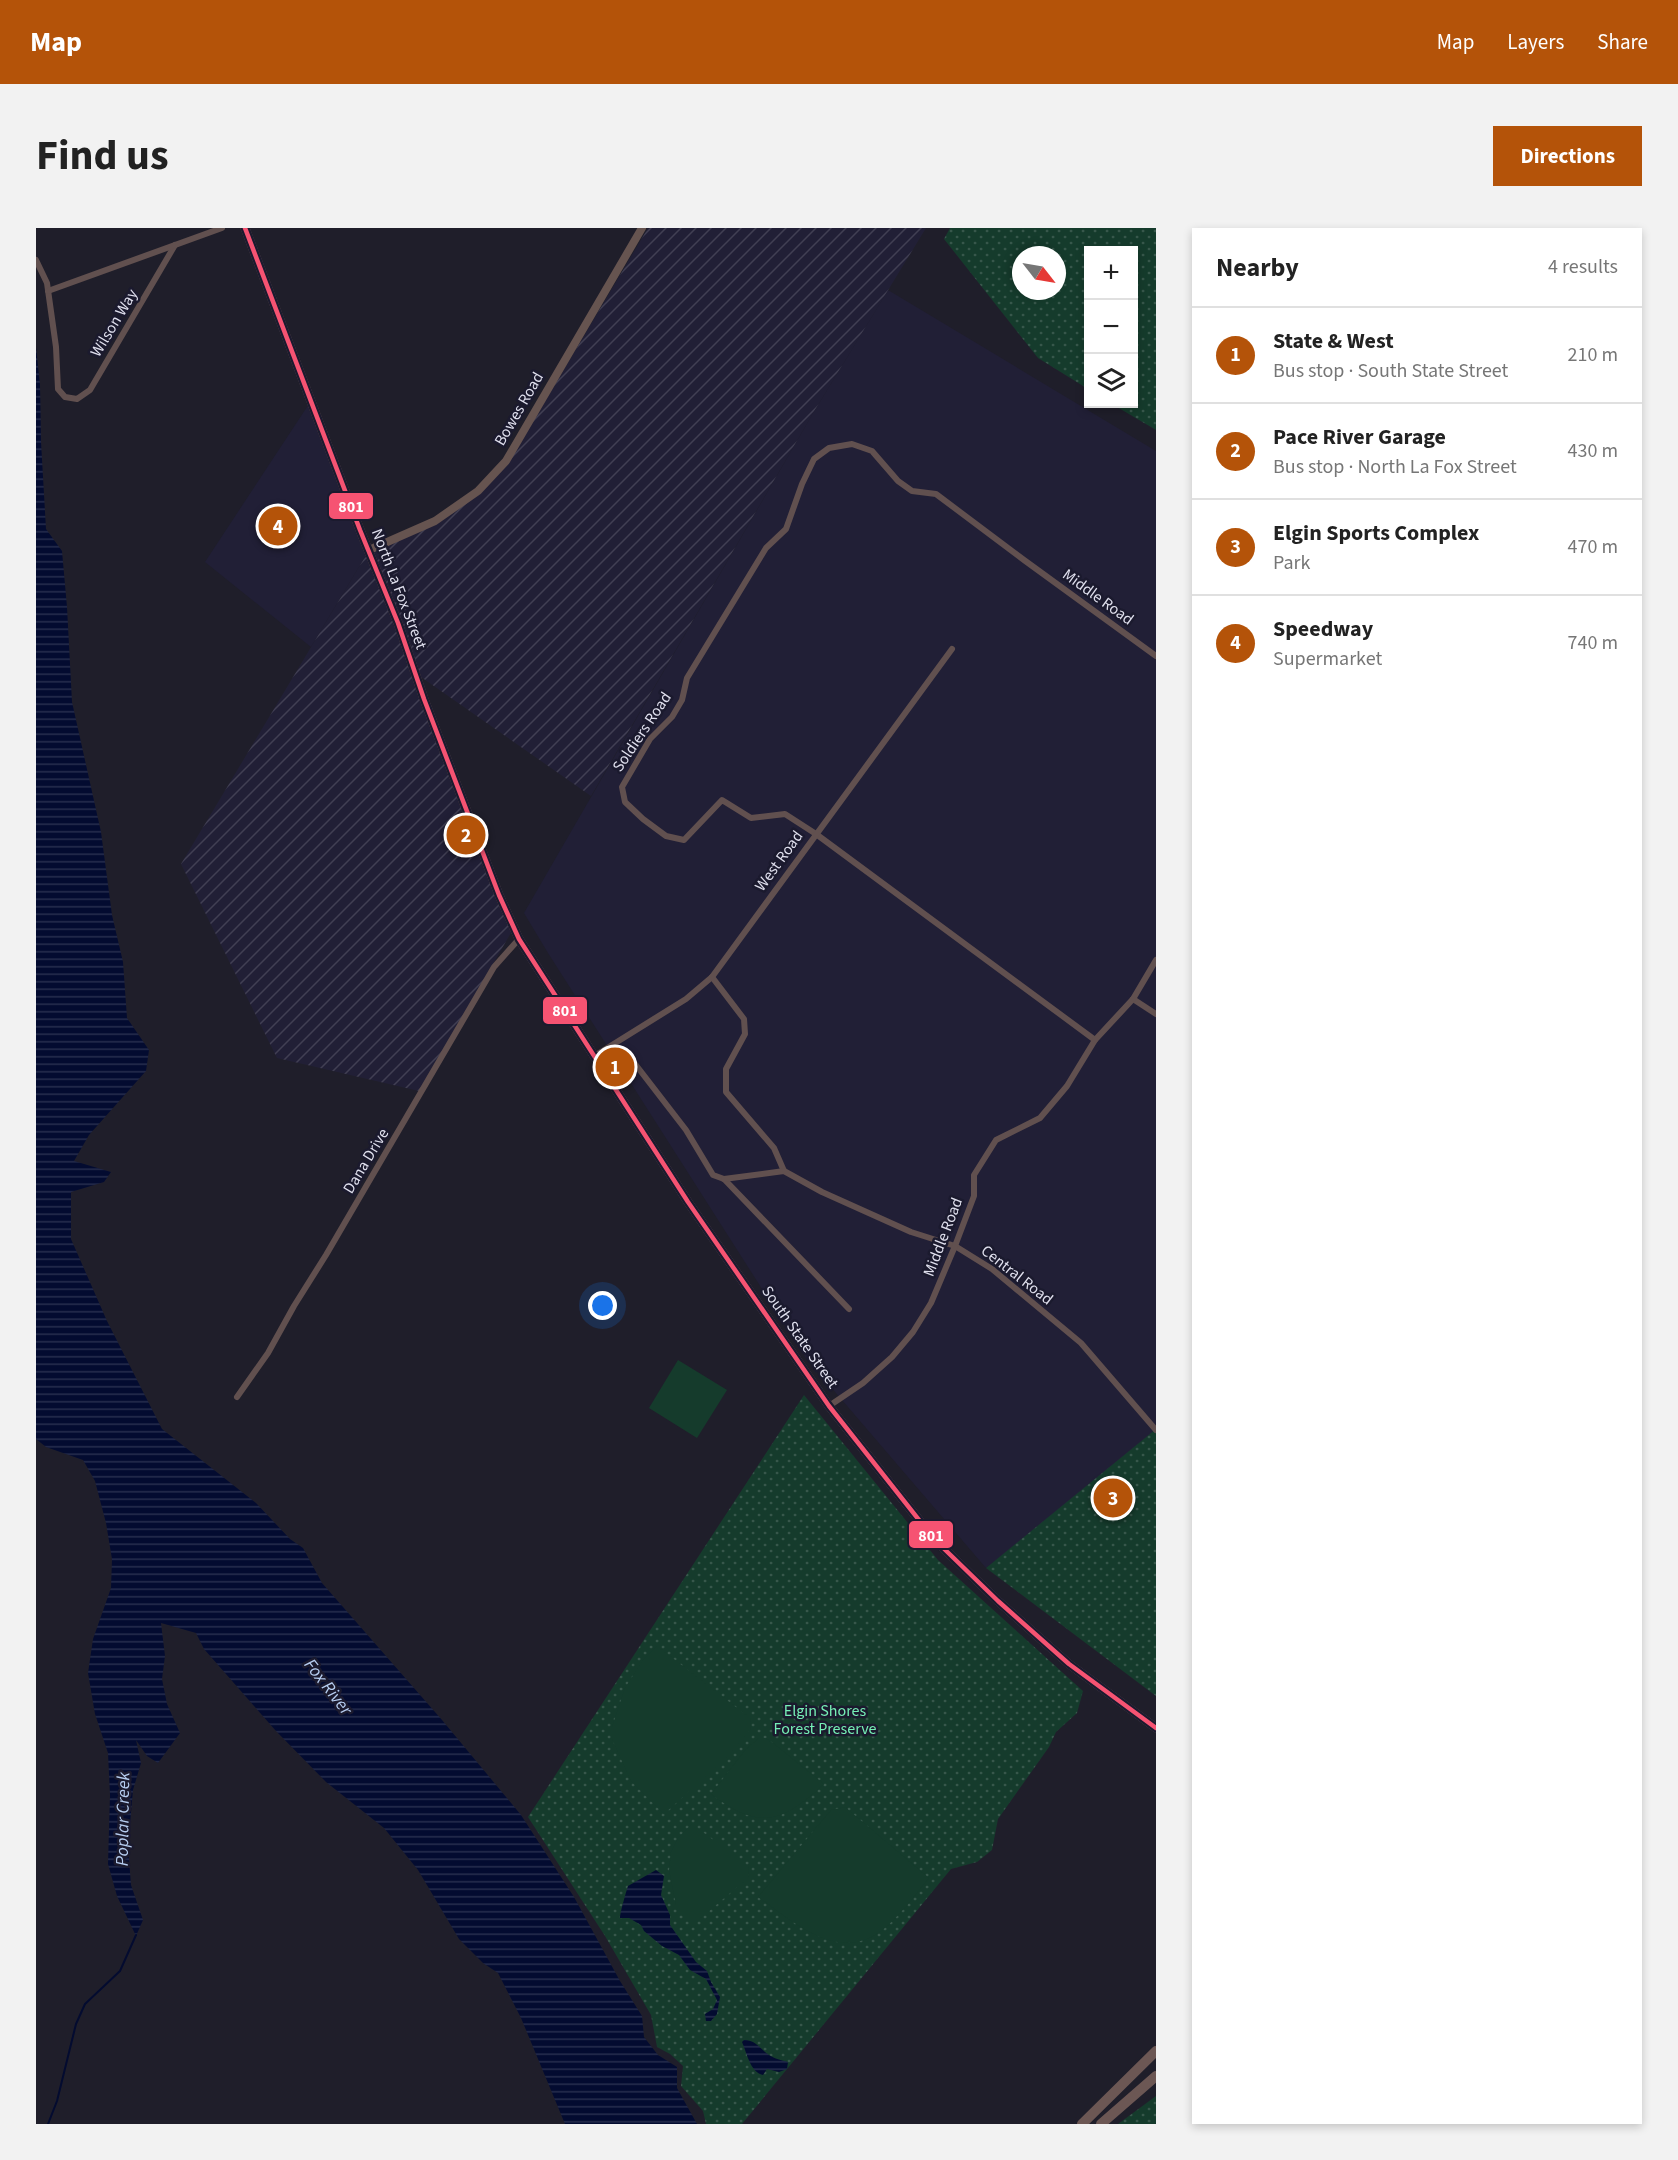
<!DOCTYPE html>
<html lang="en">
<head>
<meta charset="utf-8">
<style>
	body { margin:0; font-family:"Source Sans 3",sans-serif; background:#f2f2f2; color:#222 }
	.controls { position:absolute; right:18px; top:18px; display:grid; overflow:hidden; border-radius:0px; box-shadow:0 3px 9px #0003 }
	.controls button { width:54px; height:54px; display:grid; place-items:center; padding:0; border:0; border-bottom:2px solid #e0e0e0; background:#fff; color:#222; font:30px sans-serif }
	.compass { position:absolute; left:976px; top:18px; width:54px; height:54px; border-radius:50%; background:#fff; box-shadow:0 3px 9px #0003; rotate:121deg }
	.you { position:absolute; left:567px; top:1078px; width:21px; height:21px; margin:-15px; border:4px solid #fff; border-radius:50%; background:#1a73e8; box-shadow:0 0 0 9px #1a73e833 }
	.badge { display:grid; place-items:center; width:39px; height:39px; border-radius:50%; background:#b45309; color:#fff; font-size:20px; font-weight:700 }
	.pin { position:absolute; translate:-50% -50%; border:3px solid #fff; box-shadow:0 2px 6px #0006 }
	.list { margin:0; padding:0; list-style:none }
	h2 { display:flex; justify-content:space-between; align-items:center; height:78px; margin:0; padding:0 24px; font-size:26px }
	h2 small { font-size:20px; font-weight:400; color:#767676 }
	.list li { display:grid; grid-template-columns:39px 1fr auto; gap:18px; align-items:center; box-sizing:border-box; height:96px; padding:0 24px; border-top:2px solid #e0e0e0 }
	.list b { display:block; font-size:22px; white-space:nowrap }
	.list p { margin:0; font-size:20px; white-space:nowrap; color:#767676 }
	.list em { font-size:20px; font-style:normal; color:#767676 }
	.icon { flex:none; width:33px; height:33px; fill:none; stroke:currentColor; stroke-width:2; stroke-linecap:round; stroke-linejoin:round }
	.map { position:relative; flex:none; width:1120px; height:1896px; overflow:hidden; border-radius:0px }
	header { display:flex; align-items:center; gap:36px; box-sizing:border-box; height:84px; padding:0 30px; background:#b45309; color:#fff }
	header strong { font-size:28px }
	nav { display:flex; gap:33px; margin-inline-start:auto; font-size:21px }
	.intro { display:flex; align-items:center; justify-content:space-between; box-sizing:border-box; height:144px; padding:0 36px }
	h1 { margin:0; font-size:42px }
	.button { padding:15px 27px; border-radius:0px; background:#b45309; color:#fff; font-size:21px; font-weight:700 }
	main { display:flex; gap:36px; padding:0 36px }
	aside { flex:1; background:#fff; border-radius:0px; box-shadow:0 3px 9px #0003 }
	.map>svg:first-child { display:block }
	.built { fill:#211f36 }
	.industrial { fill:url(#industrial-furrows) }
	.grass { fill:url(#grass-dots); fill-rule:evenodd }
	.pitch { fill:#153b2c }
	.water { fill:url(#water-rules) }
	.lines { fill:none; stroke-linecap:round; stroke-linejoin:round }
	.stream { stroke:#030b30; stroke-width:2 }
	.street { stroke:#61504f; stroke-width:6 }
	.secondary { stroke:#665450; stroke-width:8 }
	.primary { stroke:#655250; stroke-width:9 }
	.highway { stroke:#6c5754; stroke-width:10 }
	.bus-1-casing { stroke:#1b1a2e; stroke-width:9 }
	.bus-1 { stroke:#f65372; stroke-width:4.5 }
	.labels { text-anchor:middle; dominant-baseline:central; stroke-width:5; stroke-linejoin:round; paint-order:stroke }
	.street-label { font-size:16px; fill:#dfdfed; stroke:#1b1a2e }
	.park-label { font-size:16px; fill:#76efb6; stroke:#1b1a2e }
	.water-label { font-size:18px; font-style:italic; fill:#b6cdf0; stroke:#1b1a2e }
	.line-badge { stroke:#1b1a2e; stroke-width:2 }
	.badge-label { font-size:16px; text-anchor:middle; font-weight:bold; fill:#fff }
</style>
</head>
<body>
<header>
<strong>Map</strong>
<nav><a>Map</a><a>Layers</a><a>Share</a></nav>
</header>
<div class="intro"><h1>Find us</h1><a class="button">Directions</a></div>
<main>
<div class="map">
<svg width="1120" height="1896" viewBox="0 0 1120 1896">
	<defs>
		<pattern id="industrial-furrows" width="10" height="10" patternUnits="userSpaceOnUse" patternTransform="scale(1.5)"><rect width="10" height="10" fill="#211f36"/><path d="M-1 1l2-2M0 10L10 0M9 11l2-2" fill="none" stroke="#413f53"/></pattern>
		<pattern id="grass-dots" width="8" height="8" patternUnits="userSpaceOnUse" patternTransform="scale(1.5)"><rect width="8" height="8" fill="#153b2c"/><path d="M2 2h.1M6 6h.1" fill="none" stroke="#37574b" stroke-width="1.8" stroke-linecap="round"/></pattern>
		<pattern id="water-rules" width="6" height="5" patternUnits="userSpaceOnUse" patternTransform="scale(1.5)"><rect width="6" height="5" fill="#030b30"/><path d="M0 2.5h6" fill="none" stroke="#272e4e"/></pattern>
	</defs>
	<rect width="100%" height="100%" fill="#1f1e2a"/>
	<g class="built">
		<path d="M852 62 1120 223V1207L950 1340 770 1130 512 725 488 685 777 185Z"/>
		<path d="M273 176 332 324 275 419 169 334Z"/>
	</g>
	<g class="industrial">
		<path d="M612 0H890L777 185 555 568 385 449 337 324 401 295 473 234Z"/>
		<path d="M332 324 476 703 383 863 241 830 145 636Z"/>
	</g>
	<g class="grass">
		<path d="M914 0H1120V202L1076 176H1098V22H1052V161L1002 130 908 11ZM985 27H1021V63H985Z"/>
		<path d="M768 1167 902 1332 1047 1463 1041 1485 1020 1504 1013 1519 962 1591 956 1622 941 1634 915 1641 706 1896H670L667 1883 645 1858 647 1838 634 1826 621 1819 615 1787 569 1708 492 1589Z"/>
		<path d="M1120 1201V1468L950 1340Z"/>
		<path d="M1120 1868V1896H1082Z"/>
	</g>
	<g class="pitch">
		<path d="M642 1132 691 1162 661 1210 613 1180Z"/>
		<path d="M621 1418 714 1490 715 1501 690 1530 628 1586 595 1553 576 1511V1499L589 1460 607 1432Z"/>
		<path d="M723 1510H729L737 1515 788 1556C746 1595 723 1603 675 1566L710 1521Z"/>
		<path d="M809 1579 893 1650C879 1667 866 1685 850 1699 805 1738 760 1696 722 1669L795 1582Z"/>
		<path d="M656 1596 712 1638 713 1649 659 1695 640 1677 633 1642 635 1624 642 1610Z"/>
	</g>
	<g class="water">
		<path d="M0 119 4 157 5 214 10 301 26 323 31 379 36 474 65 604 76 687 87 734 91 790 113 822 110 843 53 907 38 933 75 944 68 954 35 964V1011L71 1093 126 1201 220 1275 254 1311 267 1320 286 1355 406 1492 485 1587 538 1669 584 1753 606 1788 608 1809 622 1827 641 1839V1860L661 1896H529L485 1790 462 1745 447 1735 423 1711 382 1642 348 1600 290 1554 240 1503 168 1421 160 1405 125 1395 129 1428 126 1451 131 1476 144 1505 122 1535 111 1528 100 1512 105 1535 97 1562 92 1618 95 1657 107 1692 100 1708 81 1668 72 1636 74 1567 72 1525 59 1486 52 1445 57 1411 75 1360 76 1331 70 1295 59 1253 47 1232 10 1219 0 1211Z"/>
		<path d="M620 1642 628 1648 625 1667 634 1687V1697L660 1734 671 1743 675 1754 684 1769 681 1786 675 1793H670L669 1786 677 1781 681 1772 670 1751 654 1742 643 1727 626 1718 608 1703 605 1697 593 1690H584C584 1685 590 1664 592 1658Z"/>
		<path d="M708 1812C720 1812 724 1821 733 1827 739 1831 745 1832 752 1834L751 1841 743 1844 731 1841 727 1847C714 1844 711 1825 706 1814Z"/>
	</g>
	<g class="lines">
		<path class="stream" d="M12 1896 21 1873 40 1796 49 1776 84 1743 100 1707"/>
		<g class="street">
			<path d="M0 32 11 55 20 119 22 161 29 169 41 171 54 162 139 17"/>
			<path d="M12 63 186 0"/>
			<path d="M676 749 708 791 709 806 690 841V864L738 920 748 943"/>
			<path d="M1097 771 1120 786"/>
			<path d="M1059 812 780 606 749 586 715 590 686 572 648 612 630 608 607 591 589 574 586 559 614 511 636 489 646 472 651 450 730 320 750 301 766 256 778 231 793 220 816 216 836 223 862 253 876 263 900 266 988 332 1120 428"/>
			<path d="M560 827 650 771 676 749 916 421"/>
			<path d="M596 832 650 902 677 947 688 951 813 1081"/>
			<path d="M688 951 748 943 786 964 875 1004 919 1018 956 1041 1045 1115 1120 1202"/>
			<path d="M201 1169 232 1125 258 1078 290 1027 458 739 483 711"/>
			<path d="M793 1178 827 1155 856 1129 877 1104 895 1075 919 1018 938 968V947L960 912 1004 890 1031 858 1059 812 1097 771 1120 732"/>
		</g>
		<path class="secondary" d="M333 322 399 293 442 263 470 233 606 0"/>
		<path class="primary" d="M209 0 324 302 362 395 388 471 463 667 483 711 652 974 793 1178 898 1311 962 1373 1033 1436 1120 1500"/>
		<g class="highway">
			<path d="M1046 1896 1120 1823"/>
			<path d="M1065 1896 1120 1848"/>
		</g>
		<g class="bus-1-casing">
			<path id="bus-1" d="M209 0 324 302 362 395 388 471 463 667 483 711 652 974 793 1178 898 1311 962 1373 1033 1436 1120 1500"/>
		</g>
		<use href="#bus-1" class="bus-1"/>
	</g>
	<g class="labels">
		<g class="street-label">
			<text transform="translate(78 95) rotate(-59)">Wilson Way</text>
			<text transform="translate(483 181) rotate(-60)">Bowes Road</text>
			<text transform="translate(363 361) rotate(69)">North La Fox Street</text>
			<text transform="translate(1062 369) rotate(36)">Middle Road</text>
			<text transform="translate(606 504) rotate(-56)">Soldiers Road</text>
			<text transform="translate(743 633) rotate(-54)">West Road</text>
			<text transform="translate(330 933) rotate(-59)">Dana Drive</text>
			<text transform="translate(907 1009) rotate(-69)">Middle Road</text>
			<text transform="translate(981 1047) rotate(38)">Central Road</text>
			<text transform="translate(764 1109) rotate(55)">South State Street</text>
		</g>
		<g class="park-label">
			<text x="789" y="1483">Elgin Shores<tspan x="789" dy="18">Forest Preserve</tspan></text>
		</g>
		<g class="water-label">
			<text transform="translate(292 1459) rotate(52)">Fox River</text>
			<text transform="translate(87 1591) rotate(-89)">Poplar Creek</text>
		</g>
	</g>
	<g class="line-badge">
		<rect x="292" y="264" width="46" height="28" rx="6" fill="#f65372"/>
		<rect x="506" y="768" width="46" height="29" rx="6" fill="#f65372"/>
		<rect x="872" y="1292" width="46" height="29" rx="6" fill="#f65372"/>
	</g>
	<g class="badge-label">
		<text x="315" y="284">801</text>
		<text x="529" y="788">801</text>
		<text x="895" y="1313">801</text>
	</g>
</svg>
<div class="controls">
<button>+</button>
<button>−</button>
<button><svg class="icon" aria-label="layers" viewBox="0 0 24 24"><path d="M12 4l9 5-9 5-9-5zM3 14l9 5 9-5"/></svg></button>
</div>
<svg class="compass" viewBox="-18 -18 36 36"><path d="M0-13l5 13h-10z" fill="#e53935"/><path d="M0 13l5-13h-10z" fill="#767676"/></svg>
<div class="you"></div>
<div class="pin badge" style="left:579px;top:839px">1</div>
<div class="pin badge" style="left:430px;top:607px">2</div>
<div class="pin badge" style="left:1077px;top:1270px">3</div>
<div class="pin badge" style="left:242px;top:298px">4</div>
</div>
<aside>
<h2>Nearby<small>4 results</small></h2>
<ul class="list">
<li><span class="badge">1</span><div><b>State &amp; West</b><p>Bus stop · South State Street</p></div><em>210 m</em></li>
<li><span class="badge">2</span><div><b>Pace River Garage</b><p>Bus stop · North La Fox Street</p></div><em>430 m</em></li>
<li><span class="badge">3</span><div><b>Elgin Sports Complex</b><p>Park</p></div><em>470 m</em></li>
<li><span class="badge">4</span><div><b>Speedway</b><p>Supermarket</p></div><em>740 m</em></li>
</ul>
</aside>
</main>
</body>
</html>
